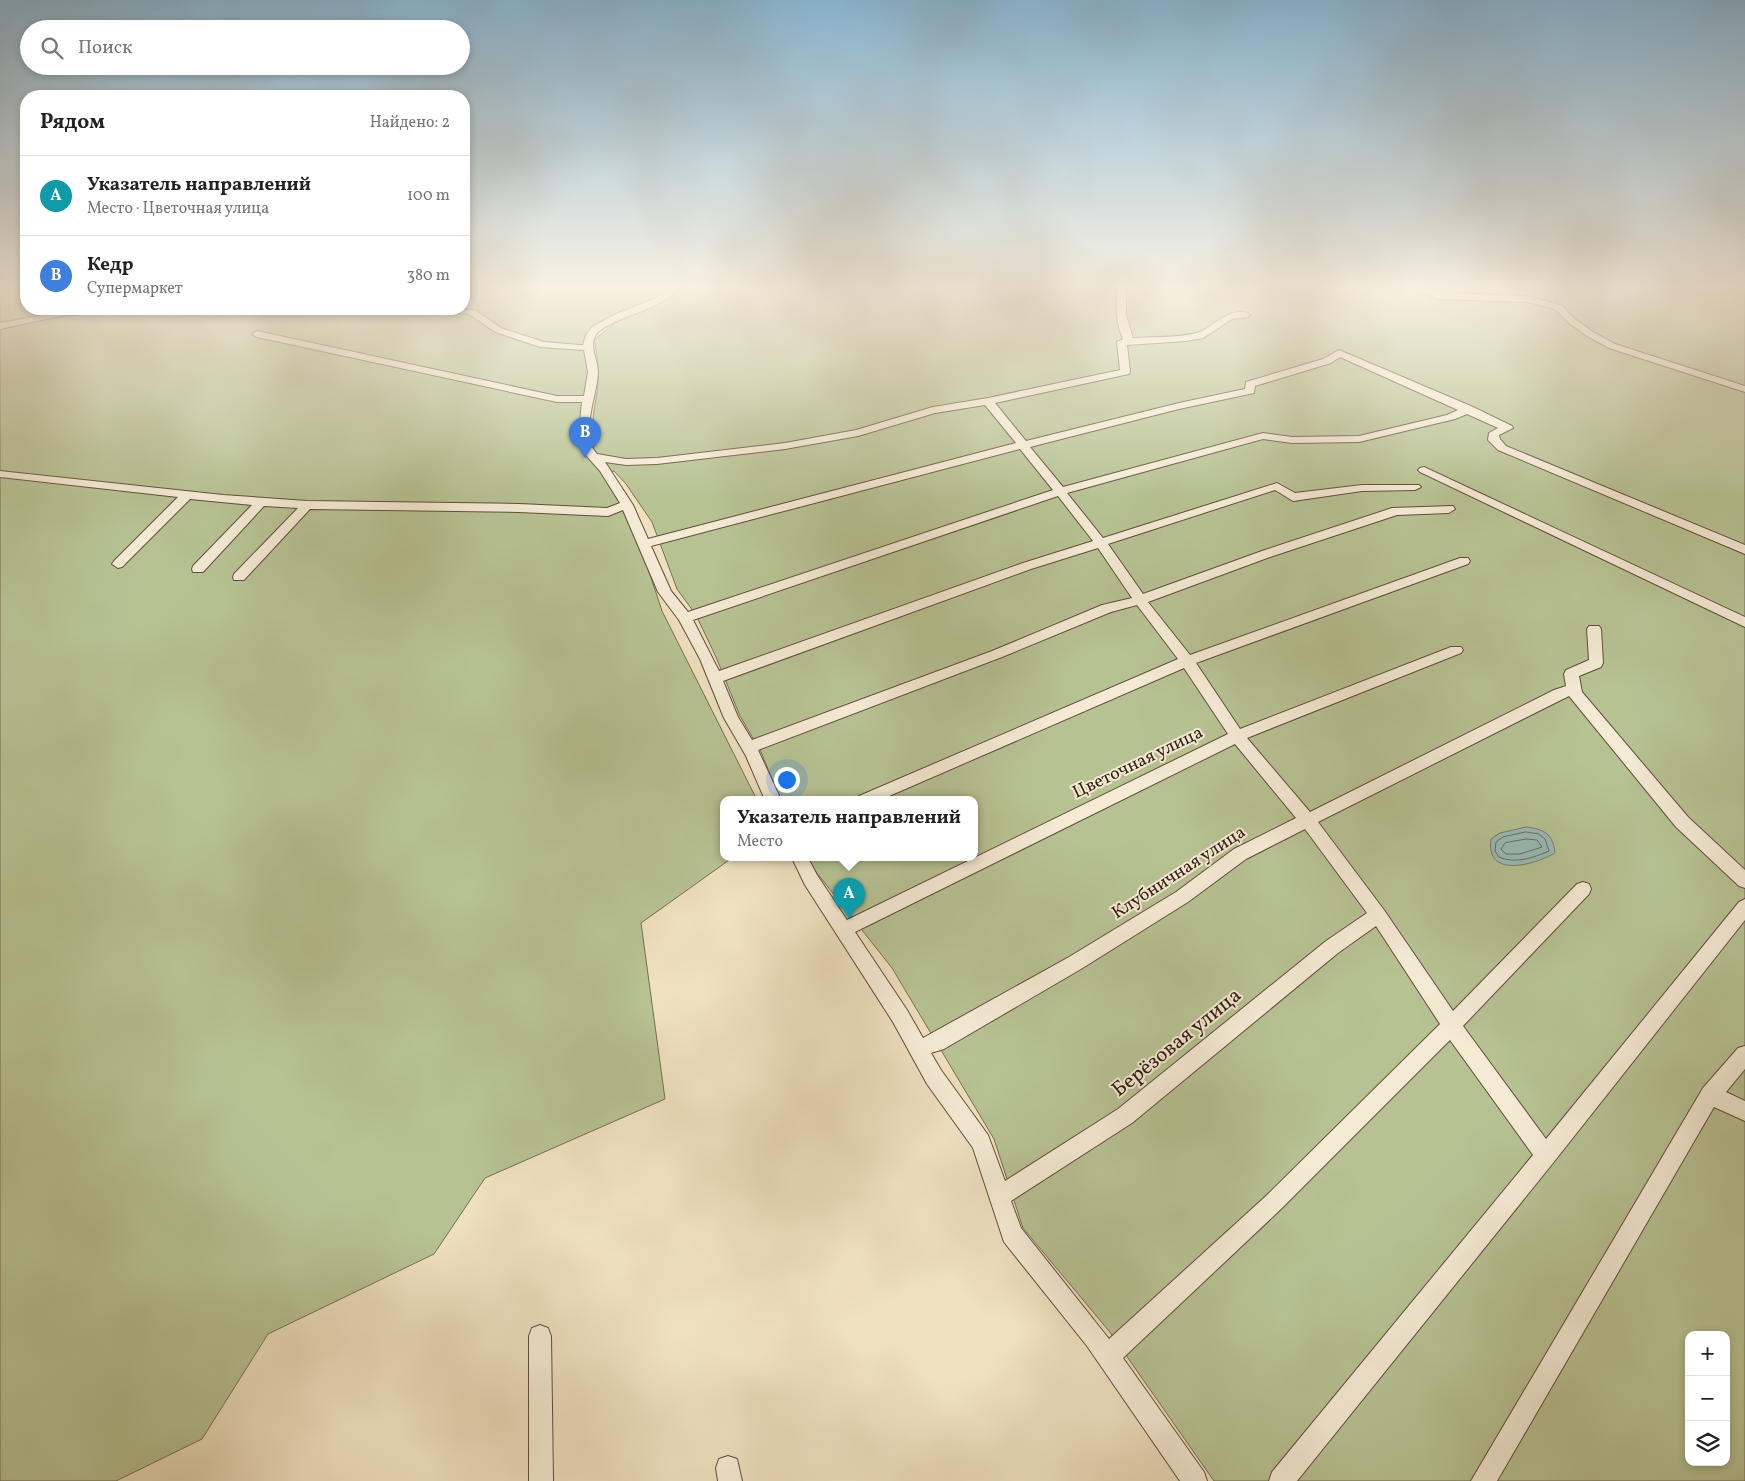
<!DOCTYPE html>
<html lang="ru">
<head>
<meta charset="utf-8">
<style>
	body { margin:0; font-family:Vollkorn,serif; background:#f6f6f6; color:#222 }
	.controls { position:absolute; right:15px; bottom:15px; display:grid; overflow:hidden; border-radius:10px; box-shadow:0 2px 8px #0003 }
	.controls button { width:45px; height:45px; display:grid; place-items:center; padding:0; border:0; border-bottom:1px solid #e0e0e0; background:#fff; color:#222; font:25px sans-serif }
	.you { position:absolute; left:786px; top:779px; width:18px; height:18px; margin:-12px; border:4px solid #fff; border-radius:50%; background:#1a73e8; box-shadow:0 0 0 8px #1a73e833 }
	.badge { display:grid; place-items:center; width:32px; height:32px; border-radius:50%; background:#0b8043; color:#fff; font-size:16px; font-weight:700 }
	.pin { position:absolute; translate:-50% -41px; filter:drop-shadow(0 1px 2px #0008) }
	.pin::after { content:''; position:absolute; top:26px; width:18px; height:15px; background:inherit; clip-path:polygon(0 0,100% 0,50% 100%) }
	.popup { position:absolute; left:720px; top:796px; width:258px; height:65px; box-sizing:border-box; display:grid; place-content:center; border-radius:10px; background:#fff; filter:drop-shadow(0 1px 4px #0005); font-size:16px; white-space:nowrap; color:#767676 }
	.popup b { font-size:19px; color:#222 }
	.popup::after { content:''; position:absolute; left:50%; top:100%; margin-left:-10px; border:10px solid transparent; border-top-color:#fff }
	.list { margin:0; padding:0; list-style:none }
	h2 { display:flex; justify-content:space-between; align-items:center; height:65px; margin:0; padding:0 20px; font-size:21px }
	h2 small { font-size:16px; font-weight:400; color:#767676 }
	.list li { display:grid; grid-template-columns:32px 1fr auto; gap:15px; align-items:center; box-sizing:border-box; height:80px; padding:0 20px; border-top:1px solid #e0e0e0 }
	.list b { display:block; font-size:19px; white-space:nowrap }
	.list p { margin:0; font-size:16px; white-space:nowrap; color:#767676 }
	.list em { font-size:16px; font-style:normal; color:#767676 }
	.icon { flex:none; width:28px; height:28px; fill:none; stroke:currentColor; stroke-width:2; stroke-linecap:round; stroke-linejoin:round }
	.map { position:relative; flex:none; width:1745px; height:1481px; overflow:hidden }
	.search { position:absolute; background:#fff; box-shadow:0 2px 8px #0003; left:20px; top:20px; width:450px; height:55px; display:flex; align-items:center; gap:12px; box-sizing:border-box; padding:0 18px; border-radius:28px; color:#767676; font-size:19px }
	.panel { position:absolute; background:#fff; box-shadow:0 2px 8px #0003; left:20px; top:90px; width:450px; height:225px; border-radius:20px }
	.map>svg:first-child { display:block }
	.green { fill:#b7c293; stroke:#746f51; fill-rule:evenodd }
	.water { fill:#9abcb7; stroke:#707c74 }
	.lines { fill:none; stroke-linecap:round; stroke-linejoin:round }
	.shore { stroke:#666c63; stroke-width:1 }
	.minor-casing { stroke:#604d3b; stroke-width:2 }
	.minor { fill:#f5ebd5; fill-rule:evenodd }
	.labels { text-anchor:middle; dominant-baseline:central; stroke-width:4; stroke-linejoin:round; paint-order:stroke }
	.street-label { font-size:18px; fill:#311c0f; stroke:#f5ebd5 }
	.near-street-label { font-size:21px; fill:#311c0f; stroke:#f5ebd5 }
</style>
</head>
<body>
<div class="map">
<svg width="1745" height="1481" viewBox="0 0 1745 1481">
	<rect width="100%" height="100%" fill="#efe0bf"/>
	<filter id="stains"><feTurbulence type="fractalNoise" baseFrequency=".004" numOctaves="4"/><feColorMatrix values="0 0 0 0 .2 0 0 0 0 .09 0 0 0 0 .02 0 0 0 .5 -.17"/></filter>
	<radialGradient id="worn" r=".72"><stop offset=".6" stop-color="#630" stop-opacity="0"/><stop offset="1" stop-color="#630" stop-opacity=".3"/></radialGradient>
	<path class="green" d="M0 289H26V309H464V289H670L654 299 675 292 676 289H1745V1481H1214L1109 1331 1023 1228 994 1139 892 968 805 858H974V800H781L761 752 740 716 716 657 696 615 677 589 652 522 626 484 614 471 605 473 634 526 662 611 757 800H724V858H732L641 923 665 1099 485 1178 434 1254 268 1334 202 1439 116 1481H0ZM620 319 594 340C597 354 599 368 598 383 596 407 589 421 595 446L585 451 592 327ZM1689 1335H1726V1462H1689Z"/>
	<path class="water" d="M1526 827C1544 829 1553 834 1555 853 1534 865 1485 879 1491 839L1500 833Z"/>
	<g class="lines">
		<g class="shore">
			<path d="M1526 832 1539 834 1545 839 1549 851C1533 858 1515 864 1499 857L1495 851 1496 842 1503 837Z"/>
			<path d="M1527 839 1537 840 1542 847 1520 854H1506L1501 849 1505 843Z"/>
		</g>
		<g class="minor-casing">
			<g id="minor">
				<path d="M0 289H9L0 294Z"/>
				<path d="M668 289H679C662 308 633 312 611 324 607 326 601 329 598 332 587 344 598 359 598 373 597 396 579 435 597 454L626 459 657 458 785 443 856 430 933 407 988 398 1120 370 1117 342 1123 339C1116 323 1115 306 1118 289H1126V315L1133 338C1149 337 1189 338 1202 331 1214 325 1236 304 1250 315L1248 317 1232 319 1203 338 1186 341 1127 345 1130 372 1129 374 995 403 1026 441 1179 403 1245 389 1246 382 1323 359 1339 350 1473 407 1512 426 1513 428 1499 435 1500 439 1506 446 1745 545V554L1498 450 1488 440 1489 433 1498 428 1467 414 1455 419 1359 442 1292 443 1263 439 1067 493 1103 538 1277 483 1295 493 1362 485H1419L1421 487 1415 490 1362 491 1293 501 1275 490 1108 544 1143 594 1262 551 1392 508 1453 506 1455 509 1449 513 1397 515 1270 557 1148 602 1190 655 1460 558H1468L1470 561 1468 564 1196 663 1240 729 1451 647H1461L1463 650 1461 653 1247 738 1310 812 1554 690 1566 686 1564 674 1566 670 1589 660 1587 629 1589 626H1599L1601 629 1603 663 1601 667 1579 676 1582 692 1688 817 1745 870V888L1739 886 1676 827 1569 696 1318 822 1384 910 1453 1011 1577 884 1583 882 1589 884 1591 889 1589 894 1463 1026 1546 1139 1739 902 1745 899V920L1553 1163 1297 1481H1269L1272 1472 1533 1155 1450 1040 1280 1210 1123 1358 1204 1472 1207 1481H1180L1087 1346 1004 1242 973 1148 927 1084 893 1022 805 885 792 858H808L817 875 847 920 1228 734 1184 668 880 800H857L859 796 1178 659 1137 605 1111 612 1002 657 758 750 781 800H765L746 756 724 718 700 659 679 620 658 592 623 510 608 516 519 512 310 509 244 580H234L233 577 234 574 298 508 264 506 203 572H193L192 569 193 566 252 505 190 499 122 567 118 568 112 564 114 561 178 497 0 477V471L223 495 307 501 519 504 607 508 620 503 600 471 583 452 578 441 582 402H557L257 337 252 334 257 331 557 396H584L588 372 584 350 540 347 495 332 469 314 448 312 443 309 475 310 501 328 544 342 579 345H583L586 335 592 327 616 314 656 298ZM1340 357 1458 410 1447 415 1359 436 1292 437 1263 433 1063 487 1030 447 1179 409 1254 393 1255 386 1331 363ZM985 405 1016 443 648 539 633 505 605 462 626 465 657 464 785 449 858 436 935 413ZM1020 449 1053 490 688 612 671 591 651 546ZM1058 496 1093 541 1023 563 719 671 693 620ZM1098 548 1132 598 1102 605 992 651 752 740 738 717 723 681 1031 569ZM1235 744 1296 818 1234 849 1176 892 1069 957 923 1038 907 1010 855 932ZM1305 829 1367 913 1326 941 1118 1109 1005 1181 988 1135 941 1070 931 1053 944 1049 1081 969 1188 902 1246 859ZM1376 926 1440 1024 1266 1196 1109 1339 1021 1228 1011 1201 1132 1123 1338 953Z"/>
				<path d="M1243 289H1254L1249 292Z"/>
				<path d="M1413 289H1426L1440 293 1527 296 1554 303 1562 306 1575 319 1593 332 1615 344 1745 386V392L1609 348 1587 336 1569 323 1556 310 1548 307 1527 302 1439 299Z"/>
				<path d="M75 309H106L101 312 60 316 0 329V323Z"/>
				<path d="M1424 467 1745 617V627L1420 472 1418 470 1420 468Z"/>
				<path d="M1745 1046V1069L1726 1092 1745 1101V1121L1714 1107 1497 1481H1471L1703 1088 1738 1048Z"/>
				<path d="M540 1325 548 1328 551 1336 553 1481H529V1336L532 1328Z"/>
				<path d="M728 1456 737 1459 742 1481H718L716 1468 719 1459Z"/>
			</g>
		</g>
		<use href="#minor" class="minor"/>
	</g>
	<linearGradient id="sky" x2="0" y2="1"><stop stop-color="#89b7d4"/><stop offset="0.58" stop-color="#f8f1e2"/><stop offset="1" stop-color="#f8f1e2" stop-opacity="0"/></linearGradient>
	<rect width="1745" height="496" fill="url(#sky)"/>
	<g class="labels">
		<g class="street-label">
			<text transform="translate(1138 763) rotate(-26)">Цветочная улица</text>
			<text transform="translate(1179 873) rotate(-33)">Клубничная улица</text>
		</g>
		<g class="near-street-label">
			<text transform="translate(1177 1043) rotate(-39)">Берёзовая улица</text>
		</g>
	</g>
	<rect width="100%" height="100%" filter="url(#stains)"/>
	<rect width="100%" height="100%" fill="url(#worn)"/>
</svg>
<div class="controls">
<button>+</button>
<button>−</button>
<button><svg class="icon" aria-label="layers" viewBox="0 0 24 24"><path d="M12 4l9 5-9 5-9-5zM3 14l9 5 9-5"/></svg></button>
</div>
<div class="you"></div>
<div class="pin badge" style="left:849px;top:919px;background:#0f9aa8">A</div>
<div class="popup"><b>Указатель направлений</b>Место</div>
<div class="pin badge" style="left:585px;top:458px;background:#3f7fe0">B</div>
<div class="search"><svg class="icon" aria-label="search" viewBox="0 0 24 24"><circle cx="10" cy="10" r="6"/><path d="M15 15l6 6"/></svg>Поиск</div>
<section class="panel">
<h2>Рядом<small>Найдено: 2</small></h2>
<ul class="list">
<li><span class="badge" style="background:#0f9aa8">A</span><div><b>Указатель направлений</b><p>Место · Цветочная улица</p></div><em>100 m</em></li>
<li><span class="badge" style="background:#3f7fe0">B</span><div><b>Кедр</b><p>Супермаркет</p></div><em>380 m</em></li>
</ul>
</section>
</div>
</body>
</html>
